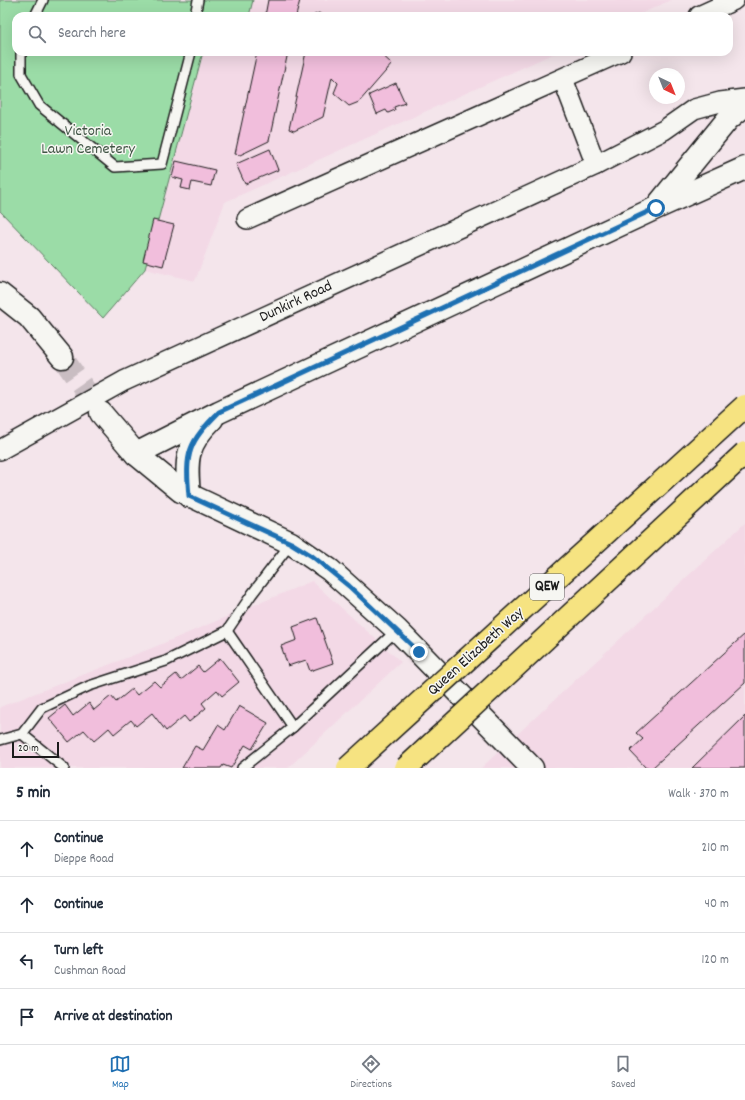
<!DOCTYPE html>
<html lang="en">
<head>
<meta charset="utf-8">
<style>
	body { margin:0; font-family:Dekko,sans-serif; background:#f2f2f3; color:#1f2937 }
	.compass { position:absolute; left:649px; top:68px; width:36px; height:36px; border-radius:50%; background:#fff; box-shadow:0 4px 16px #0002; rotate:137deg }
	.scale { position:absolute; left:12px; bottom:10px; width:47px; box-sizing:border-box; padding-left:4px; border:2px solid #1c1c1c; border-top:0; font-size:11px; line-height:14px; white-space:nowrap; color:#1c1c1c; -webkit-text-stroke:3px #f6f6f2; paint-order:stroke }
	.stop { position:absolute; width:12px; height:12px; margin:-9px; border:3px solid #1f6fb2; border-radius:50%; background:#fff }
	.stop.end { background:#1f6fb2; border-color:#fff; box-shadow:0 1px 4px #0008 }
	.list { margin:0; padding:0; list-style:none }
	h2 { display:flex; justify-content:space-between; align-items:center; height:52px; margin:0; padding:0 16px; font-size:17px }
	h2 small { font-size:13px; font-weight:400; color:#747a83 }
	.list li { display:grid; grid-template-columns:26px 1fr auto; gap:12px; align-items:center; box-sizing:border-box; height:56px; padding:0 16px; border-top:1px solid #e0e1e3 }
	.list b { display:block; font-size:15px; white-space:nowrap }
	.list p { margin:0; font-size:13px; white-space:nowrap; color:#747a83 }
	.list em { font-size:13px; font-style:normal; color:#747a83 }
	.icon { flex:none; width:22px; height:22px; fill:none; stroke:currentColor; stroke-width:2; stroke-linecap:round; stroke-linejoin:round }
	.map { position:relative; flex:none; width:745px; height:768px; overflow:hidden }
	.search { position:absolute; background:#fff; box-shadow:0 4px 16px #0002; left:12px; right:12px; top:12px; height:44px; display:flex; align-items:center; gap:10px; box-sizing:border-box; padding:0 14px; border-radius:12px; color:#747a83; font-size:15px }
	.sheet { height:276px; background:#fff }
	nav { display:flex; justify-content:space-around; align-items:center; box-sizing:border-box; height:56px; border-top:1px solid #e0e1e3; background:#fff; font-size:11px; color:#747a83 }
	nav a { display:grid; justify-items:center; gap:2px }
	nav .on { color:#1f6fb2 }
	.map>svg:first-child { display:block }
	.built { fill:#f3d9e6 }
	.green { fill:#9bdca7; stroke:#5c7c62 }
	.building { fill:#f1bedc; stroke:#1c1c1c }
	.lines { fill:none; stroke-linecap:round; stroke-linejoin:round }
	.secondary-tunnel { stroke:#c9bdc2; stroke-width:22; stroke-dasharray:22 11; stroke-linecap:butt }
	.lane-casing { stroke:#1c1c1c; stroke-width:12 }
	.street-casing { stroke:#1c1c1c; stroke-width:22 }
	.secondary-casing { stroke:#1c1c1c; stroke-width:25 }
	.lane { stroke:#f6f6f2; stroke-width:9 }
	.street { stroke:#f6f6f2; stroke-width:19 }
	.secondary { stroke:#f6f6f2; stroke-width:22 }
	.highway-bridge-casing { stroke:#1c1c1c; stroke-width:25; stroke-linecap:butt }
	.highway-bridge { stroke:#f6e381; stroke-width:22 }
	.route { stroke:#1f6fb2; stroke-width:5 }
	.labels { text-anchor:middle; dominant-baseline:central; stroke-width:3; stroke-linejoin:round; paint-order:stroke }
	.shield { fill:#f6f6f2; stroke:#5d5d5c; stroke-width:1 }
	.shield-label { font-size:15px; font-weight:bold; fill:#1c1c1c }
	.park-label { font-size:16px; fill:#425646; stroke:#f6f6f2 }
	.street-label { font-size:16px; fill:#1c1c1c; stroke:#f6f6f2 }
</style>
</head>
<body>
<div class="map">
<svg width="745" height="768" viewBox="0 0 745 768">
	<rect width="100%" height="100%" fill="#f4e5eb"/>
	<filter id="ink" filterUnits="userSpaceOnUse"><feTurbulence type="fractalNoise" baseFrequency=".025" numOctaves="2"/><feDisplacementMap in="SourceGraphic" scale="8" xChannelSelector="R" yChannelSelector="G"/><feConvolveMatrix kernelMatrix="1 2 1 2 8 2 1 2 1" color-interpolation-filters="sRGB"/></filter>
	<g filter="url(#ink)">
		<g class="built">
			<path d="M253 0H671L636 16H249Z"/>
			<path d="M203 52H557L225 202 195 281 145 269Z"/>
			<path d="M745 523V768H481Z"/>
			<path d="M312 581 401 662 288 768H0V707L152 648Z"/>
		</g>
		<path class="green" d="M0 0H253L249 16H16V52H203L145 269 103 318 0 211Z"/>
		<g class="building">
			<path d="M268 0H300L296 16H265Z"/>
			<path d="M319 13 323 16H314V15Z"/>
			<path d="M257 52H288L269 141 240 155 235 154Z"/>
			<path d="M306 52H379L392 64 359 102 349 106 334 93 338 83 332 77 323 117 294 131 289 129Z"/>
			<path d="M396 83 405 103 394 107 395 110 388 113 386 110 377 114 369 95Z"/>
			<path d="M270 149 278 170 245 184 236 164Z"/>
			<path d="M176 161 215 170 211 186 192 182 190 190 181 188 183 180 172 177Z"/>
			<path d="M153 220 174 225 163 266 143 261Z"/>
			<path d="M317 618 333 663 310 671 306 660 288 666 281 646 297 640 293 627Z"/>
			<path d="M745 634V683L652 768H646L630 751 643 739 636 733Z"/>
			<path d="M220 658 239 682 222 696 217 690 202 703 206 708 189 722 184 716 166 731 152 713 136 726 131 720 114 734 109 728 94 741 84 730 69 742 49 718 65 705 73 716 89 703 94 710 111 696 116 702 132 689 137 695 154 681 160 687 176 674 181 680 198 666 203 672Z"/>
			<path d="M239 706 268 723 252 749 245 745 231 768 223 765 221 768H182L195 746 203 750 218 725 225 730Z"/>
			<path d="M745 716V768H692Z"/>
		</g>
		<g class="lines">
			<path class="secondary-tunnel" d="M62 357 101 413"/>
			<g class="lane-casing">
				<g id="lane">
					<path d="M35 16 43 0"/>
					<path d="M195 16 198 0"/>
					<path d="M21 52V74L39 105 115 167 162 164 191 52"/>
					<path d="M227 631 293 727"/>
					<path d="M22 734 64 768"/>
					<path d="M0 740 22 734 42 708 89 686 166 661 227 631 252 594 291 543"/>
					<path d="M242 768 293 727 397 630"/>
				</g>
			</g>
			<g class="street-casing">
				<g id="street">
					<path d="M699 16 734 0"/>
					<path d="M563 79 596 165"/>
					<path d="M247 219 621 52"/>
					<path d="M0 450 124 381 596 165 664 130 694 109 720 102 745 99"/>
				</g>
			</g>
			<g class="secondary-casing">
				<g id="secondary">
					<path d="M658 205 728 119 745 105"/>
					<path d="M0 294 29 317 62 357"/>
					<path d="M101 413 136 454 181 491 291 543 330 570 397 630 532 768"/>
					<path d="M136 454 219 412 656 208 745 168"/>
					<path d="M189 496C186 460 185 445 212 419"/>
				</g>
			</g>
			<use href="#lane" class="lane"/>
			<use href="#street" class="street"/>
			<use href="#secondary" class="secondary"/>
			<g class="highway-bridge-casing">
				<g id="highway-bridge">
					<path d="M348 768 745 406"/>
					<path d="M406 768 745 453"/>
				</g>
			</g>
			<use href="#highway-bridge" class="highway-bridge"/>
		</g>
	</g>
	<g class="lines" filter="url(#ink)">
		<path class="route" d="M419 652 349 586 312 556 291 543 189 496C185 452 188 443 219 412L656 208"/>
	</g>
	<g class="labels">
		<rect class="shield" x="530" y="574" width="34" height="26" rx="3"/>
		<g class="shield-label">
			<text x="547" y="587">QEW</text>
		</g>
		<g class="park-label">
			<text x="88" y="131">Victoria<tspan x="88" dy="18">Lawn Cemetery</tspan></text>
		</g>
		<g class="street-label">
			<text transform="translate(296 302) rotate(-25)">Dunkirk Road</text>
			<text transform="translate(476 652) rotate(-42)">Queen Elizabeth Way</text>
		</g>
	</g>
</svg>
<svg class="compass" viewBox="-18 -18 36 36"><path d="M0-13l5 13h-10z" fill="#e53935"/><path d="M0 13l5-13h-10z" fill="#747a83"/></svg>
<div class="scale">20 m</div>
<div class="stop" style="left:656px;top:208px"></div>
<div class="stop end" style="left:419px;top:652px"></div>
<div class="search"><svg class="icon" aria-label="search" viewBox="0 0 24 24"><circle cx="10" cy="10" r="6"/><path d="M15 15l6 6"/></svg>Search here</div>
</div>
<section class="sheet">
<h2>5 min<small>Walk · 370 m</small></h2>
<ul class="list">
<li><svg class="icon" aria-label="ahead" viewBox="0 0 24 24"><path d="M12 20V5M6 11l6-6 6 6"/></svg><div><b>Continue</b><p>Dieppe Road</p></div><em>210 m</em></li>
<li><svg class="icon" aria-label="ahead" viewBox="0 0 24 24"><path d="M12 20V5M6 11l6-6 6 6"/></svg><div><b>Continue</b></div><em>40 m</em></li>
<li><svg class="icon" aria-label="left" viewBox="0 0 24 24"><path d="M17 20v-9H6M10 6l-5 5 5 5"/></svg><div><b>Turn left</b><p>Cushman Road</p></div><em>120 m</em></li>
<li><svg class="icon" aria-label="arrive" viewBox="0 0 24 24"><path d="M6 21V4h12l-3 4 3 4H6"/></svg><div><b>Arrive at destination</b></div></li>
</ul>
</section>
<nav>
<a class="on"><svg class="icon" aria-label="map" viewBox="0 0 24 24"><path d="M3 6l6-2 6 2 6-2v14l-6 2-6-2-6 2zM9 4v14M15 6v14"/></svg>Map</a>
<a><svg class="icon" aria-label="directions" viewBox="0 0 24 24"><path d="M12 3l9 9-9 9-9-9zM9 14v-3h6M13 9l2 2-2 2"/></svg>Directions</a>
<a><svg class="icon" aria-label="saved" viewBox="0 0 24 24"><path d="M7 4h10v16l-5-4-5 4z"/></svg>Saved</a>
</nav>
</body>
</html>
